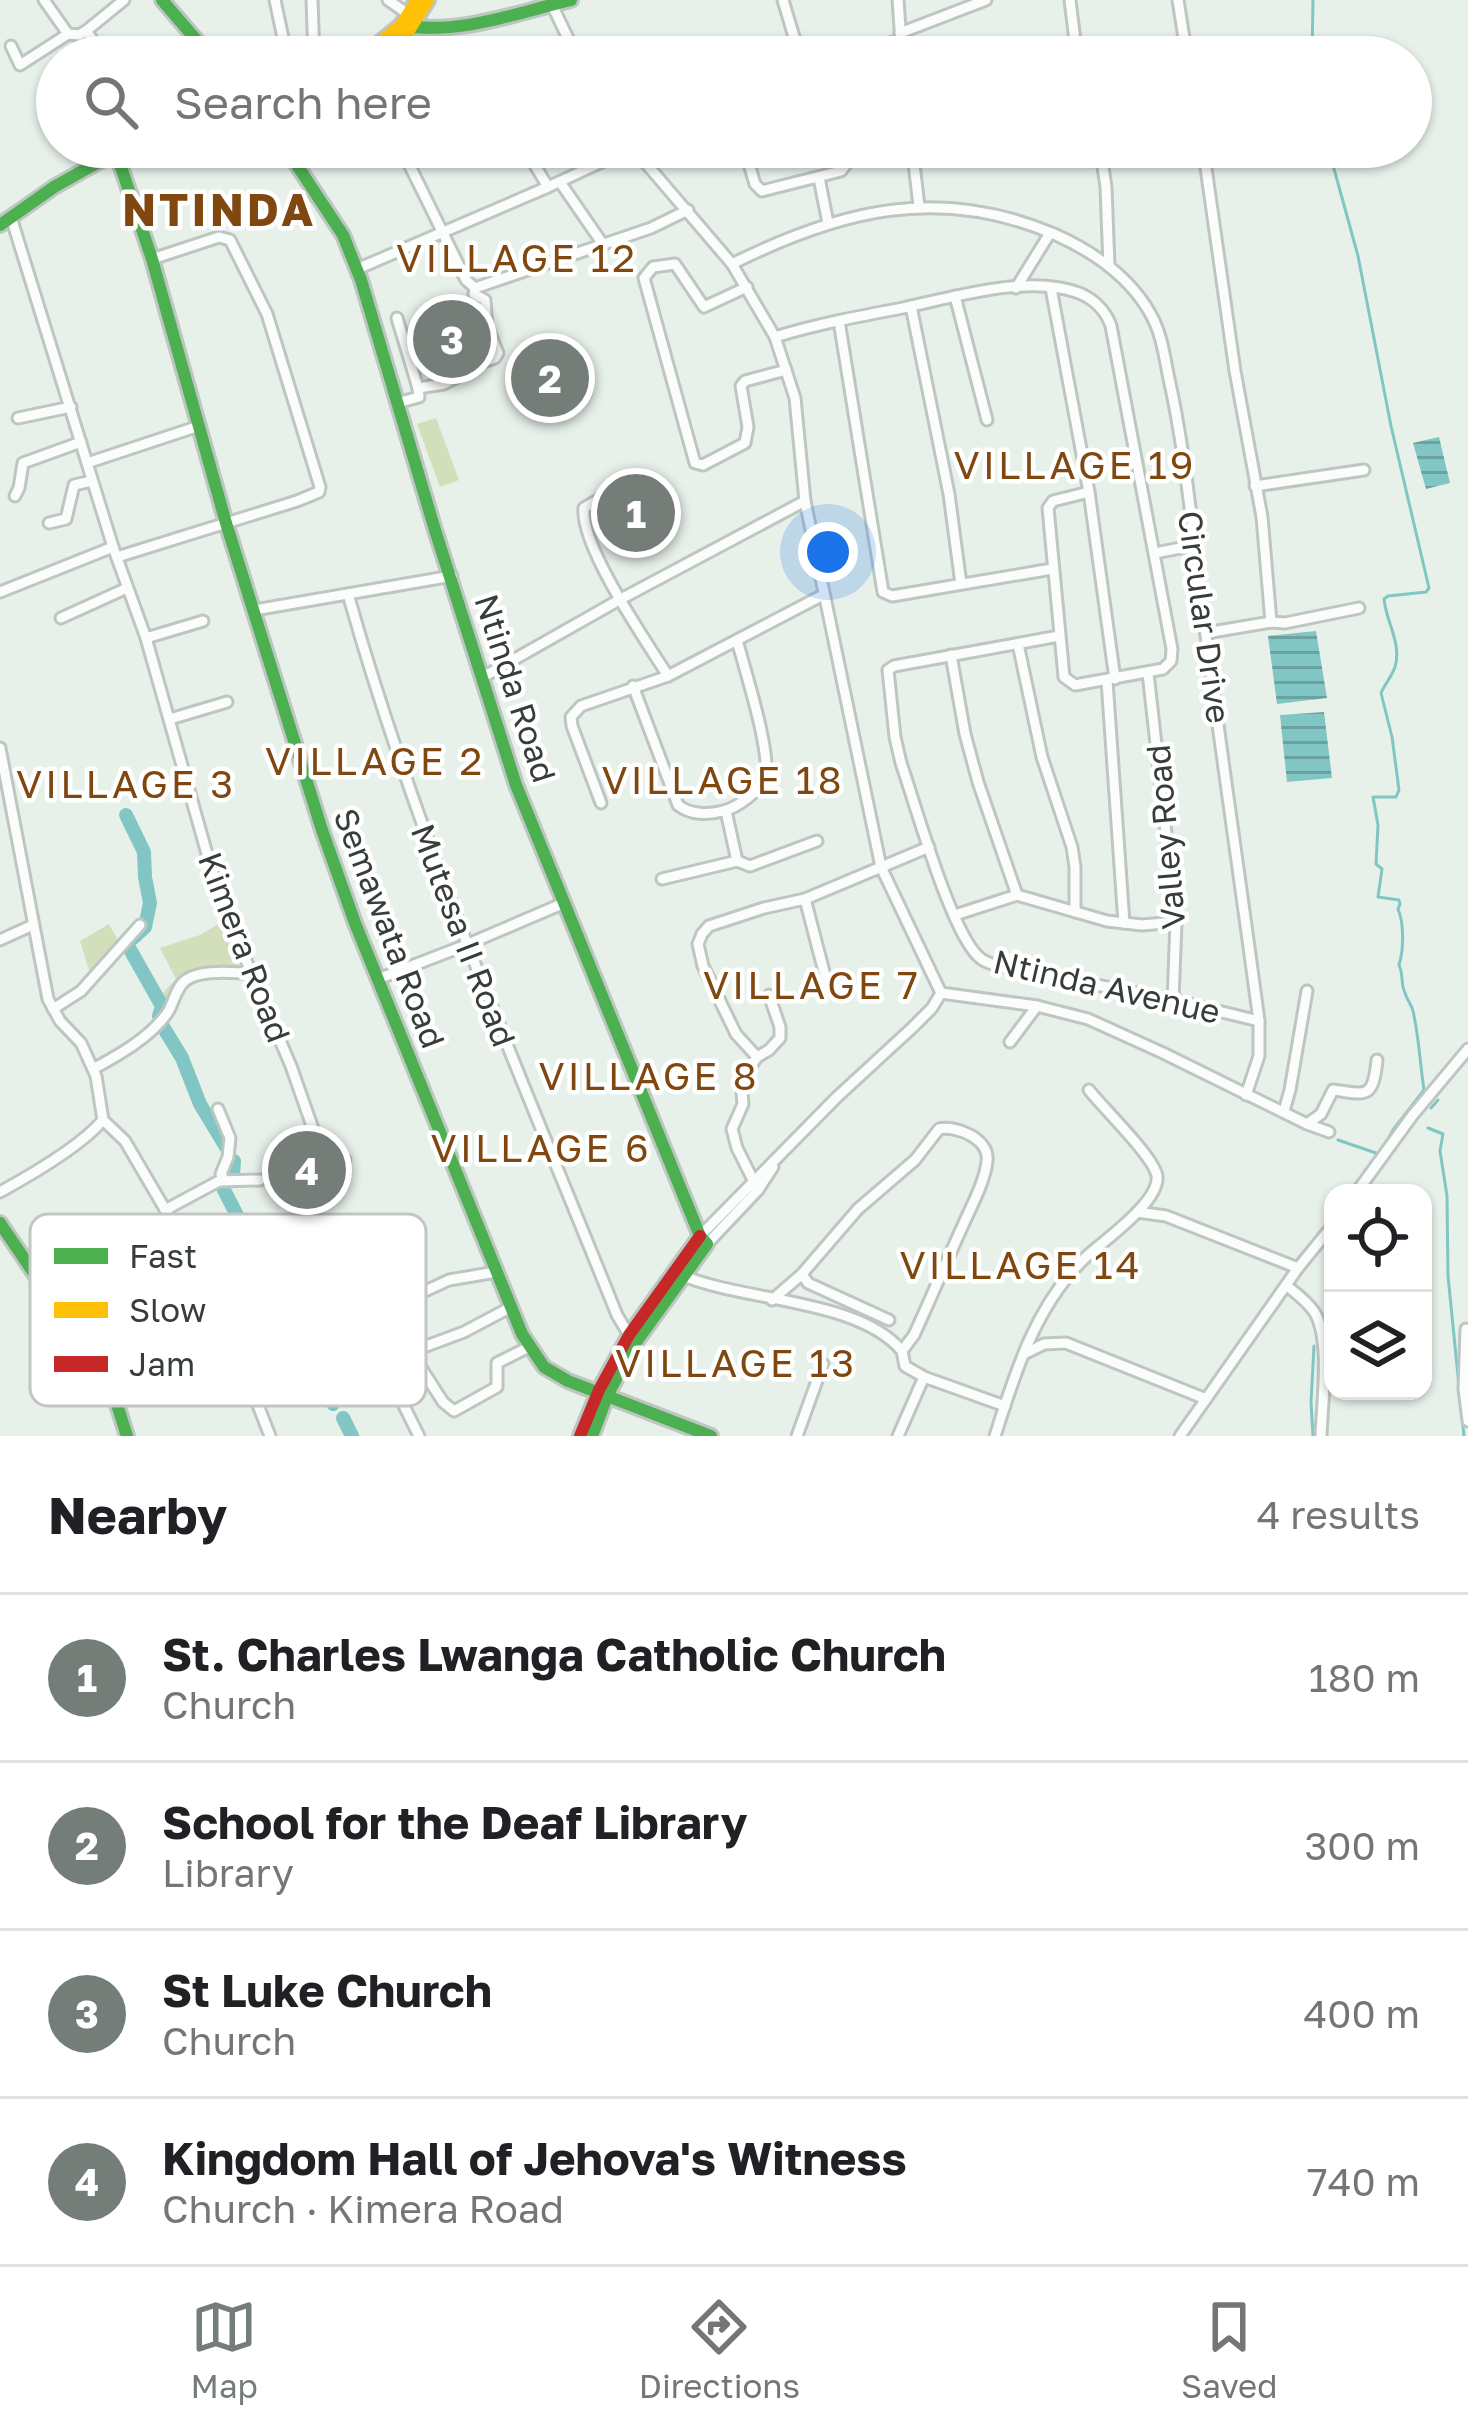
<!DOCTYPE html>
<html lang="en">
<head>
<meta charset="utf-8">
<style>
	body { margin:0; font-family:"Golos Text",sans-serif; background:#f6f6f6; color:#202124 }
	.controls { position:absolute; right:36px; bottom:36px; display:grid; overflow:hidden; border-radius:24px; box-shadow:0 3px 9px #0004 }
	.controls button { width:108px; height:108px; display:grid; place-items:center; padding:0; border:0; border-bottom:3px solid #e0e0e0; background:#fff; color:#202124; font:60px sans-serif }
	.you { position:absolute; left:828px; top:552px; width:42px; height:42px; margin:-30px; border:9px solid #fff; border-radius:50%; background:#1a73e8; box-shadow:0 0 0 18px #1a73e833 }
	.badge { display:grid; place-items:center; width:78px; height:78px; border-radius:50%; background:#757d78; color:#fff; font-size:39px; font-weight:700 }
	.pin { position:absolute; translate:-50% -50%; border:6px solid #fff; box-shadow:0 3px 12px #0006 }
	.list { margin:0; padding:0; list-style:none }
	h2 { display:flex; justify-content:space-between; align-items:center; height:156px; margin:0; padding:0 48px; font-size:51px }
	h2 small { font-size:39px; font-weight:400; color:#757577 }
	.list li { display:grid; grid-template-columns:78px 1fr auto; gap:36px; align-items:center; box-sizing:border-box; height:168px; padding:0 48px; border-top:3px solid #e0e0e0 }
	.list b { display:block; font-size:45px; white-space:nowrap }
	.list p { margin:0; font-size:39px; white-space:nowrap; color:#757577 }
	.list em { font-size:39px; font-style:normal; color:#757577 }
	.icon { flex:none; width:66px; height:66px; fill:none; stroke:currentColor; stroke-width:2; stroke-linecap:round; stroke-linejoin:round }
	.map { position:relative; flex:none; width:1468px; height:1436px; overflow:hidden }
	.search { position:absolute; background:#fff; box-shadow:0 3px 9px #0004; left:36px; right:36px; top:36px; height:132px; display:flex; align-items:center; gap:30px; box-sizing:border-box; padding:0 42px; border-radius:66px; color:#757577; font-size:45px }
	.sheet { height:828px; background:#fff }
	nav { display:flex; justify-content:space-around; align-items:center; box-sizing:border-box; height:168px; border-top:3px solid #e0e0e0; background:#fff; font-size:33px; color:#757577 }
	nav a { display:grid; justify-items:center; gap:6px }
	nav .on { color:#757d78 }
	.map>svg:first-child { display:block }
	.green { fill:#d3dfbb }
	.water { fill:url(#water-rules) }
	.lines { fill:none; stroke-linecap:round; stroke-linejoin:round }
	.stream { stroke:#81c6c4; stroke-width:3 }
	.river { stroke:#81c6c4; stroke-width:14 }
	.street-casing { stroke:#bec6c1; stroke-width:15 }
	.fast-casing { stroke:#bec6c1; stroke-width:18 }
	.slow-casing { stroke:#bec6c1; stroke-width:18 }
	.jam-casing { stroke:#bec6c1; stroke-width:18 }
	.street { stroke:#fbfdfc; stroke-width:9 }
	.fast { stroke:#4caf50; stroke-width:12 }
	.slow { stroke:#ffc107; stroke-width:12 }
	.jam { stroke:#c62828; stroke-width:12 }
	.labels { text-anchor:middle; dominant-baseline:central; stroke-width:9; stroke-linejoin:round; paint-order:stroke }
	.street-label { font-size:33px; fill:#373e3a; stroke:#fff }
	.quarter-label { font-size:39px; letter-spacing:3px; fill:#804810; stroke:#fff }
	.district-label { font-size:45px; font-weight:bold; letter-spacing:3px; fill:#804810; stroke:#fff }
	.key { fill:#fff; stroke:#c3c5c4; stroke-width:3 }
	.key-label { font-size:33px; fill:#373e3a }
</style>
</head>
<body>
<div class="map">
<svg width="1468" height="1436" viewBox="0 0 1468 1436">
	<defs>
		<pattern id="water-rules" width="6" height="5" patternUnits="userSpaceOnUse" patternTransform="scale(3)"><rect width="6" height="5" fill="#81c6c4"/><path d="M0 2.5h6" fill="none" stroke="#6aa2a0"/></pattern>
	</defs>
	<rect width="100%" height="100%" fill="#e7f1ea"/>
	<g class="green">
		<path d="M436 418 459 480 440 487 417 424Z"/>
		<path d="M225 920 239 968 193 972 186 975 167 1009 159 997 176 979 160 948 200 935Z"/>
		<path d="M109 924 120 944 91 977 80 941Z"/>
	</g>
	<g class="water">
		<path d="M1439 437 1450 483 1426 489 1413 443Z"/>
		<path d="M1316 631 1327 698 1277 704 1268 636Z"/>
		<path d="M1324 712 1332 778 1287 782 1280 715Z"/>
	</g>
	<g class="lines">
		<g class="stream">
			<path d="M1312 57 1313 0"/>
			<path d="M1328 147 1358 256 1391 426 1429 588 1426 592 1388 596 1384 599C1386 622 1402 643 1395 667 1392 676 1385 684 1381 693L1392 737 1399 790 1396 797H1373L1378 825 1376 864 1382 869 1378 897 1399 900 1400 904 1398 909C1404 923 1404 949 1399 965 1404 976 1400 982 1405 993 1407 1000 1411 1003 1413 1011 1419 1037 1420 1064 1424 1090L1393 1130 1379 1155"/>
			<path d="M1431 1108 1438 1100"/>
			<path d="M1428 1128 1443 1134 1440 1151 1447 1196 1448 1276 1464 1436"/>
			<path d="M1338 1140 1376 1153"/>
			<path d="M1298 1259 1333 1217"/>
			<path d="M1313 1436 1311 1402 1314 1346"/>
		</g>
		<g class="river">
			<path d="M126 815 144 852 145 877 150 903 145 927 133 938"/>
			<path d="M128 946 162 1006 159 1016"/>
			<path d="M162 1025 182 1058 200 1104 229 1152"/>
			<path d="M233 1175 234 1161"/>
			<path d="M225 1185 223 1188 285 1309 292 1329 333 1404"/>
			<path d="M343 1418 352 1436"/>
		</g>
		<g class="street-casing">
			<g id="street">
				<path d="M44 0 68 34 79 35 86 31"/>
				<path d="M275 0 287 57"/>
				<path d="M312 0 314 57"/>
				<path d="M388 0 408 14"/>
				<path d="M783 0 800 57"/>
				<path d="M898 0 902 57"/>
				<path d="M1070 0 1077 57"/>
				<path d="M1178 0 1187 57"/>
				<path d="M552 5 577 57"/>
				<path d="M900 33 986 0"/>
				<path d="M11 46 20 65 68 34"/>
				<path d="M105 57 86 31 124 0"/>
				<path d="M836 57 901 40"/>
				<path d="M412 147 406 155 407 160 466 280 475 288 651 228 688 210"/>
				<path d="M524 147 548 187"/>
				<path d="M632 147 732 264 775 337 795 398 805 501 881 867 941 993"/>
				<path d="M744 147 755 184 762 191 841 171 847 163 845 147"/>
				<path d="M912 147 919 206"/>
				<path d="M1100 147 1106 187 1109 266"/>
				<path d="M1203 147 1235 371 1262 517 1271 622 1206 633"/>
				<path d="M819 178 828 223"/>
				<path d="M560 182 602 243"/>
				<path d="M11 217 113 547 146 638 211 868 251 973 291 1066 332 1183 331 1189 307 1195 304 1204 419 1436"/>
				<path d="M732 264C840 210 939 185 1054 234 1092 251 1129 276 1150 313 1161 332 1164 353 1168 374 1184 445 1191 517 1200 589 1218 733 1240 877 1259 1021V1056L1246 1095"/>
				<path d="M357 269 548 187 632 148"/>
				<path d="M747 287 704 307 675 264 653 267 644 278 695 463 703 465 745 443 748 427 741 386 745 381 786 370"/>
				<path d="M1016 288 1050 233"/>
				<path d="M1051 288 1089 492 1115 679"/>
				<path d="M955 296 987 420"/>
				<path d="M911 306 949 494 961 584"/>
				<path d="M397 318 418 388"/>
				<path d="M839 321 883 592 892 596 1052 569"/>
				<path d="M775 337C817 324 860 316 903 308 954 297 1029 274 1079 293 1094 299 1106 311 1111 326L1172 649 1171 661 1163 669 1075 685 1064 677 1048 508 1053 501 1089 492"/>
				<path d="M397 403 419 397 418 388 444 384 459 376 471 366 495 358 498 353 487 326 485 300 474 294 475 288"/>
				<path d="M18 418 71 407"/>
				<path d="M87 463 199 426"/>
				<path d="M1255 486 1364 470"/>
				<path d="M610 493 584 508C580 546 646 641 668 676"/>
				<path d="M15 496 19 488 23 463 81 442"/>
				<path d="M49 523 66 519 74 485 92 481"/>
				<path d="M1155 553 1196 545"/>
				<path d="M117 557 297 501 319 492 320 487 267 314 230 240 219 237 152 259"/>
				<path d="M0 592 113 547"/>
				<path d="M348 594C418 843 521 1076 617 1315L629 1335"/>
				<path d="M254 610 452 576"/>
				<path d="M61 618 127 588"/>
				<path d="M1271 622 1285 623 1359 608"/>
				<path d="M1059 636 894 666 888 670 895 737 901 763C915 803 951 933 979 957 984 962 989 963 995 965L1173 1000 1259 1021"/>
				<path d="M146 638 203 621"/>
				<path d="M1018 644 1042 757 1072 847 1075 867V912"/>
				<path d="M951 655 965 734 978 782 1017 895"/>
				<path d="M1148 673 1176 922 1173 1000"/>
				<path d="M483 677 619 600 805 501"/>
				<path d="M1107 681 1124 923"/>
				<path d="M633 686 678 805C690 815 708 815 723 811 737 808 760 791 765 777 772 754 744 667 737 640"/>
				<path d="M170 719 227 702"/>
				<path d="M0 748 48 999 60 1021 81 1043 96 1076 103 1120 125 1141 193 1257 237 1351 270 1436"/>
				<path d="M601 803 572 726 571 717 581 706 668 676 823 595"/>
				<path d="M726 811 737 861"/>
				<path d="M662 879 737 861 750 866 817 841"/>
				<path d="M805 899 829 991"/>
				<path d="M955 915 1017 895 1107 921 1142 925 1176 922"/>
				<path d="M0 940 33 925"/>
				<path d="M378 979 466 945 564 903"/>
				<path d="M941 993 1037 1006 1088 1019 1163 1053 1307 1124 1329 1132"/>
				<path d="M53 1009 81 991 140 925"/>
				<path d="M1010 1042 1037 1006"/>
				<path d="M757 1057 769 1050 780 1038V1027L769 995"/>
				<path d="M93 1069C119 1055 151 1037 168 1012 174 1002 176 987 186 980 202 969 232 973 251 973"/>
				<path d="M218 1109 230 1138 228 1157 221 1174 224 1180"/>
				<path d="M1284 1111 1290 1090 1307 991"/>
				<path d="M1307 1124 1321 1114 1333 1090C1365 1094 1373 1101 1377 1060"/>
				<path d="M325 1166 345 1160"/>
				<path d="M758 1190 737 1148 732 1129 743 1104 741 1081 757 1057 736 1034 703 966 698 944 702 934 709 926 764 908 805 899 929 847"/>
				<path d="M0 1192C31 1175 81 1146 103 1120"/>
				<path d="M1356 1193 1412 1116 1468 1049"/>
				<path d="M165 1210 219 1181 260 1180"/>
				<path d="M1137 1212 1166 1216 1298 1268 1180 1436"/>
				<path d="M369 1236 398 1295 408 1299 449 1280 496 1272"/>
				<path d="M700 1236 837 1097 912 1028 932 1008 941 993"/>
				<path d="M707 1244 758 1190 773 1167"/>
				<path d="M1298 1268 1333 1225"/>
				<path d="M679 1274C741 1302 858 1298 902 1351"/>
				<path d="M802 1274 808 1283 889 1320"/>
				<path d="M1287 1286C1297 1294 1308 1302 1315 1313 1331 1341 1322 1403 1321 1436"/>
				<path d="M772 1300 802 1274 858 1209 915 1160 939 1129C956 1125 990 1139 987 1161 985 1181 972 1205 964 1223 947 1260 931 1298 914 1335L902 1351 905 1366 924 1377 1005 1406"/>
				<path d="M1466 1329 1464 1389 1468 1421"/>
				<path d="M1026 1353 1044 1344 1066 1343 1206 1399"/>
				<path d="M390 1360 395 1372 418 1363 443 1402 454 1411 497 1387V1363L529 1347"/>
				<path d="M386 1361 464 1332 511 1307"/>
				<path d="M797 1436 823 1364"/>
				<path d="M898 1436 924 1377"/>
				<path d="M995 1436C1015 1373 1036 1304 1086 1257 1103 1241 1160 1202 1157 1176 1154 1157 1103 1108 1089 1090"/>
			</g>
		</g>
		<g class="fast-casing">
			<g id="fast">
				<path d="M162 0 211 57"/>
				<path d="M401 25C457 36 516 13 571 0"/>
				<path d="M285 147 343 235 361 280 435 530 516 785 700 1236 707 1244 636 1342 608 1394 592 1436"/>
				<path d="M112 153 120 164 152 259 226 523 322 830 355 923 522 1334 544 1367 568 1381 711 1436"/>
				<path d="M0 225 54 187 125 147"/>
				<path d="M0 1223 105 1378 115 1398 127 1436"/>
			</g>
		</g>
		<g class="slow-casing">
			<g id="slow">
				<path d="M362 57 401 25 417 0"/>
				<path d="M381 57 410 29 428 0"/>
			</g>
		</g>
		<g class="jam-casing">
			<path id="jam" d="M580 1436 599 1390 629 1335 700 1236"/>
		</g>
		<use href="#street" class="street"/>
		<use href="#fast" class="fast"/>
		<use href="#slow" class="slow"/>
		<use href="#jam" class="jam"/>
	</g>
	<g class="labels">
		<g class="street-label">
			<text transform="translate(1205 617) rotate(82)">Circular Drive</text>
			<text transform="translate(516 688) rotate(72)">Ntinda Road</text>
			<text transform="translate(1165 837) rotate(-95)">Valley Road</text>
			<text transform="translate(390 928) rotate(69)">Semawata Road</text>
			<text transform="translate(464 935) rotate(69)">Mutesa II Road</text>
			<text transform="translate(245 947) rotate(69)">Kimera Road</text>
			<text transform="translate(1107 986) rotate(13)">Ntinda Avenue</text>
		</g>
		<g class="quarter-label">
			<text x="517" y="257">VILLAGE 12</text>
			<text x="1075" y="464">VILLAGE 19</text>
			<text x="375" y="760">VILLAGE 2</text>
			<text x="723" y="779">VILLAGE 18</text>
			<text x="126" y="783">VILLAGE 3</text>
			<text x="812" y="984">VILLAGE 7</text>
			<text x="649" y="1075">VILLAGE 8</text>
			<text x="541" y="1147">VILLAGE 6</text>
			<text x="1021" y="1264">VILLAGE 14</text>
			<text x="736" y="1362">VILLAGE 13</text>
		</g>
		<g class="district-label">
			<text x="219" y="209">NTINDA</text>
		</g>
	</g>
	<rect x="30" y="1214" width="396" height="192" rx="18" class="key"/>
	<rect x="54" y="1248" width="54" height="16" fill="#4caf50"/>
	<rect x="54" y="1302" width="54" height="16" fill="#ffc107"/>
	<rect x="54" y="1356" width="54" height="16" fill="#c62828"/>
	<g class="key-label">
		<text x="129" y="1268">Fast</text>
		<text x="129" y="1322">Slow</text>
		<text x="129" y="1376">Jam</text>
	</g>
</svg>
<div class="controls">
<button><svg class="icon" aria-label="locate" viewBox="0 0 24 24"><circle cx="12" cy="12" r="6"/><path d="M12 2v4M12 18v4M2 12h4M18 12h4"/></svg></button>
<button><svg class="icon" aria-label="layers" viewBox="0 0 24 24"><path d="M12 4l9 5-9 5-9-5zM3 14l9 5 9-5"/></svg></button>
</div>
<div class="you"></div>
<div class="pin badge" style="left:636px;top:513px">1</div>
<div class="pin badge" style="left:550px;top:378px">2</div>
<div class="pin badge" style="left:452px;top:339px">3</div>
<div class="pin badge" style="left:307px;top:1170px">4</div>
<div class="search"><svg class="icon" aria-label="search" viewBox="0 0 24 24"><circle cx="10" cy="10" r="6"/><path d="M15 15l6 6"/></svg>Search here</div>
</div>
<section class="sheet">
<h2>Nearby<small>4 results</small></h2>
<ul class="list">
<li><span class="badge">1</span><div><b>St. Charles Lwanga Catholic Church</b><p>Church</p></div><em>180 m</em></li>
<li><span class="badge">2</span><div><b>School for the Deaf Library</b><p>Library</p></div><em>300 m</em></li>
<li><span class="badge">3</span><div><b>St Luke Church</b><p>Church</p></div><em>400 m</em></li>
<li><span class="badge">4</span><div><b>Kingdom Hall of Jehova's Witness</b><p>Church · Kimera Road</p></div><em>740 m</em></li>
</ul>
</section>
<nav>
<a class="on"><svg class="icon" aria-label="map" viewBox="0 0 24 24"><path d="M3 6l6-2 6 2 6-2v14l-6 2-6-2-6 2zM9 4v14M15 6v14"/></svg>Map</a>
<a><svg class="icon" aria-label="directions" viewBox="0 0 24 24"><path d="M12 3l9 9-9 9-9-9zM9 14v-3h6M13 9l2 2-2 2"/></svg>Directions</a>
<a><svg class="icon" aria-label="saved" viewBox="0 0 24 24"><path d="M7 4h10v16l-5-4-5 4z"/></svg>Saved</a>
</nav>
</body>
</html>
